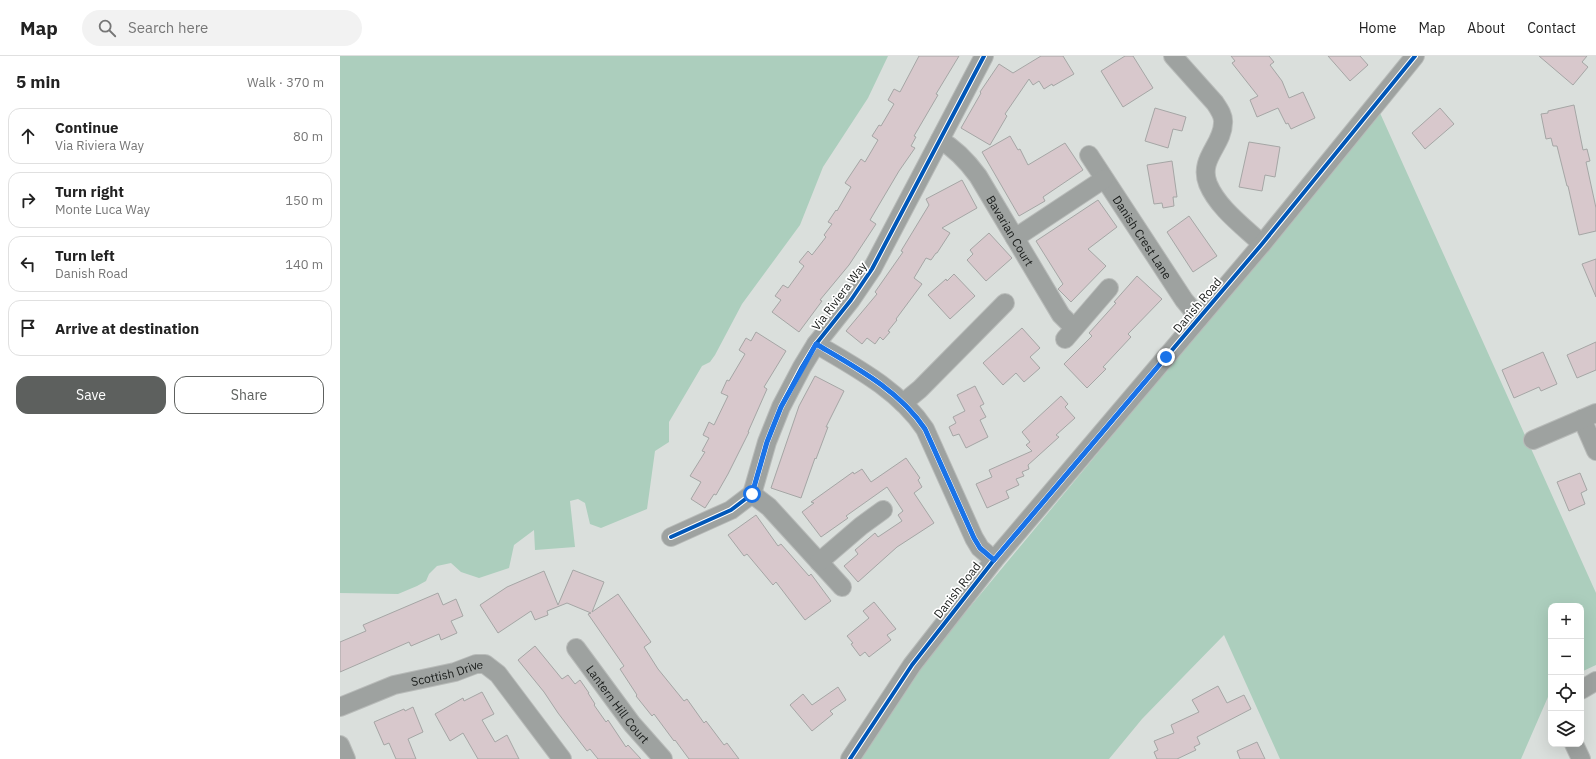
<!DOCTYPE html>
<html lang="en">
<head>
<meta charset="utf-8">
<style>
	body { margin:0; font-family:"IBM Plex Sans",sans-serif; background:#f2f2f2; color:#222 }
	.controls { position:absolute; right:12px; bottom:12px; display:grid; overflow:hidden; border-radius:8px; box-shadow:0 4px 16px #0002 }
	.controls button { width:36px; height:36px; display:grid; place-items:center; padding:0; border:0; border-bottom:1px solid #e0e0e0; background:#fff; color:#222; font:20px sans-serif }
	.stop { position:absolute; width:12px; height:12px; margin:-9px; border:3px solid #1a73e8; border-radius:50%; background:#fff }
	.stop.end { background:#1a73e8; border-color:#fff; box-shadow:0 1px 4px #0008 }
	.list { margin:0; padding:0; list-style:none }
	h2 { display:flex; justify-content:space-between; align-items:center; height:52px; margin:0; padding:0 16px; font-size:17px }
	h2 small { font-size:13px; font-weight:400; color:#767676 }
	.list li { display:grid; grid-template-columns:26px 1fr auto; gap:12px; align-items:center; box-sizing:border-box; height:56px; margin:0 8px 8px; padding:0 8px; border:1px solid #e0e0e0; border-radius:12px }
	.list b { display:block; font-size:15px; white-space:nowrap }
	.list p { margin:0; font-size:13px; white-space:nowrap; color:#767676 }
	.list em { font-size:13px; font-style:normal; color:#767676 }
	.actions { display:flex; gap:8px; padding:12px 16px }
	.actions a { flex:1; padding:9px 0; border:1px solid #5d605e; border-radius:12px; text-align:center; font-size:14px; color:#5d605e }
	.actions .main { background:#5d605e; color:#fff }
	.icon { flex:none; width:22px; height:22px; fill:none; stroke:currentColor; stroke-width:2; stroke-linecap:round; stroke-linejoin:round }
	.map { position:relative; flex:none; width:1256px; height:703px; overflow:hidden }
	header { display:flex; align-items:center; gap:24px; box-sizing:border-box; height:56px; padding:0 20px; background:#fff; border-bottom:1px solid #e0e0e0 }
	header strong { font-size:19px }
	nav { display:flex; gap:22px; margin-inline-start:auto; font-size:14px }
	.search { width:280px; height:36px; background:#f2f2f2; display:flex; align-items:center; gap:10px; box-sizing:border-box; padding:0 14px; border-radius:22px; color:#767676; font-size:15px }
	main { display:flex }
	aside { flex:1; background:#fff }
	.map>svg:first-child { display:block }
	.green { fill:#accebd }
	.building { fill:#d8c8cc; stroke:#a5a6a5 }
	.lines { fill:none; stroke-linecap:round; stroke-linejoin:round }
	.minor-casing { stroke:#b8bbb9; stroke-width:20 }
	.minor { stroke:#9ea2a0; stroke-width:18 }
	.cycleway-casing { stroke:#fff; stroke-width:6 }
	.cycleway { stroke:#0057b8; stroke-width:4 }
	.route { stroke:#1a73e8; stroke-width:5 }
	.labels { text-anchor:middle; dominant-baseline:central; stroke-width:3.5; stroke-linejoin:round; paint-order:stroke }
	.street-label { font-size:12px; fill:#191c1a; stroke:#fff }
</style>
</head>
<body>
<header>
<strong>Map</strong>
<div class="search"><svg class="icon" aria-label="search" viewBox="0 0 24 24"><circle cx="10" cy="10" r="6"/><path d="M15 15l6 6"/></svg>Search here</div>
<nav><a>Home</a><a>Map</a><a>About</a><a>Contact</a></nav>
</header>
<main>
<aside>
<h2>5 min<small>Walk · 370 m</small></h2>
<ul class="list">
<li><svg class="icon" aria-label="ahead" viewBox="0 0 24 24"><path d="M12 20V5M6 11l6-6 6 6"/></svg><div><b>Continue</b><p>Via Riviera Way</p></div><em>80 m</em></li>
<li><svg class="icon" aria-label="right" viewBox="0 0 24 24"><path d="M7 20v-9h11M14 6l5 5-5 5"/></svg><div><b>Turn right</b><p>Monte Luca Way</p></div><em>150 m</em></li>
<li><svg class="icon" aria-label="left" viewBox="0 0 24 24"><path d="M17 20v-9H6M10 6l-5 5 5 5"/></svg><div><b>Turn left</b><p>Danish Road</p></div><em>140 m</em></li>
<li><svg class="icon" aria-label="arrive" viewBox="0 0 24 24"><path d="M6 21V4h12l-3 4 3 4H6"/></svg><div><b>Arrive at destination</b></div></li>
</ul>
<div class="actions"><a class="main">Save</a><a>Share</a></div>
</aside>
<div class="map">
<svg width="1256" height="703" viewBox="0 0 1256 703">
	<rect width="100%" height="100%" fill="#dadfdc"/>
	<g class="green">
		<path d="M0 0H548L528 42 483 111 460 169 402 248 375 299 370 306 362 310 329 366V386L315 395 307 453 261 472 250 468 245 447 238 443 230 445 235 491 195 494 194 474 174 489 169 512 139 522 121 516 111 507 97 510 89 518 86 525 77 530 58 538 0 537Z"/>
		<path d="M1040 57 1256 537V609L1241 616V550H1211V634L1181 703H940L884 579 802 663 769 703H520L571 622Z"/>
	</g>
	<g class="building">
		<path d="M579 0H619L596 38 598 39 574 80 576 81 571 90 575 92 559 115 530 164 536 168 509 209 480 244 482 245 459 276 432 256 441 244 435 240 443 229 448 232 464 210 459 206 468 195 472 199 486 181 484 179 492 168 488 166 496 154 497 155 511 131 505 127 521 103 525 106 538 84 532 80 539 69 541 70 554 48 548 44 554 33 560 36Z"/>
		<path d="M701 0H723L734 18 713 30 712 28 704 33 699 25 693 29 689 23 665 58 667 60 650 89 621 72 641 37 640 36 659 8 673 17Z"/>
		<path d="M785 0H793L813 32 783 51 761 15Z"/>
		<path d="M891 0H929L934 6 930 9 942 25 949 42 963 36 975 62 951 73 948 67 946 68 938 52 917 61 910 44 918 40 892 7 895 5Z"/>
		<path d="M988 0H1020L1028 9 1010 25Z"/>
		<path d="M1199 0H1247L1242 6 1248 11 1233 29Z"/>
		<path d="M1234 49 1243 94 1247 93 1250 105 1246 106 1256 152V175L1239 179 1228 130H1227L1217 90H1213L1211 82 1206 83 1201 58 1208 57V55Z"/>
		<path d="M815 52 846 61 842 75 833 73 828 92 805 85Z"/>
		<path d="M1100 52 1114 68 1085 93 1072 77Z"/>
		<path d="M670 80 678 94 680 93 688 109 725 87 743 114 703 141 705 145 679 160 642 96Z"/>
		<path d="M909 86 940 91 935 121 925 119 922 135 899 131Z"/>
		<path d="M832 105 837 141H833L834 150 823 152 822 147 814 148 807 109Z"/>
		<path d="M622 124 637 152 602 172 610 177 597 197H596L591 204 586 202 574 222 582 228 556 263 557 264 548 275 550 276 543 284 540 281 535 288 527 282 522 288 506 275 537 238 535 236 563 196 561 195 589 149 586 143Z"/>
		<path d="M758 144 777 171 748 193 766 210 731 246 718 233 723 228 696 185Z"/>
		<path d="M849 160 877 200 853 216 827 176Z"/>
		<path d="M649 177 672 202 646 225 627 204 633 198 630 194Z"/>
		<path d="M1256 203V241L1242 208Z"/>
		<path d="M614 218 635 240 610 263 588 239 606 223 607 225Z"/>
		<path d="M797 220 822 243 788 278 791 281 763 311 766 313 747 332 724 308 752 280 749 277 776 247 774 246Z"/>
		<path d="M682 272 700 292 690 301 700 312 684 326 676 317 663 329 643 307Z"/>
		<path d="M416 276 446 295 424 331 427 333 408 376H409L388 418 376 439 374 438 365 452 351 443 361 426 350 420 365 396 362 395 369 382 363 379 369 366 374 369 388 340 381 337 387 324 389 325 405 298 399 294 406 282 411 285Z"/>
		<path d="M1256 286V314L1237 322 1227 299Z"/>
		<path d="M1203 296 1217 328 1201 335 1199 331 1174 342 1162 314Z"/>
		<path d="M475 320 504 335 486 371H488L476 403 475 402 461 442 431 432 459 350Z"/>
		<path d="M635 330 644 348 640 350 646 361 640 364 648 381 626 392 619 378 613 380 609 371 616 367 613 361 625 355 617 339Z"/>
		<path d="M721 340 728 348 725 351 735 362 716 379 719 381 688 409 689 413 682 416 684 420 676 423 679 429 666 435 669 442 647 452 636 428 652 421 649 414 692 395 686 389 690 386 682 376Z"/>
		<path d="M566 402 580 422 578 424 582 431 574 437 594 467 557 491 518 526 504 510 518 498 515 494 535 477 538 481 562 465 558 459 563 455 547 431 506 460 508 462 481 481 462 456 474 447 471 446 513 416 514 418 522 413 531 426Z"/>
		<path d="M1240 417 1247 434 1241 437 1245 448 1229 455 1217 426Z"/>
		<path d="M416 459 438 490 441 488 469 520 471 518 491 545 465 564 436 526 433 529 407 498 404 500 388 479Z"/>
		<path d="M233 514 264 526 252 556 278 538 311 586 304 591 318 613 344 645 347 643 364 667 366 665 384 689 387 687 399 703H349L335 684 334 685 314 658 312 660 296 640 297 639 280 613 284 610 248 558 251 557 227 547 207 555 208 559 195 564 191 555 158 577 140 549 167 531 204 515 218 549Z"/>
		<path d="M98 537 103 549 116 543 123 560 111 565 117 577 101 584 99 578 71 590 69 586 0 616V586L26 575 23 569Z"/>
		<path d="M534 546 556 573 547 579 551 584 529 601 525 596 520 600 511 588 513 587 507 580 529 562 523 555Z"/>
		<path d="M195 590 222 623 228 619 235 628 240 624 249 637H248L255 648 254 649 266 666 268 664 286 691 288 689 301 703H258L250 693 247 695 218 657 204 636 178 604Z"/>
		<path d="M878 630 887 647 904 639 911 653 857 681 860 688 854 691 856 694 837 703H817L814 696 818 694 814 685 834 677 831 669 859 656 852 644Z"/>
		<path d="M498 631 506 644 490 655 493 658 472 675 450 649 463 638 472 649Z"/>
		<path d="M142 636 154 658 142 664 155 686 167 679 179 703H138L123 677 110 685 95 658 123 642 124 645Z"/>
		<path d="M73 651 83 676 68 683 76 703H56L49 687 44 689 34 666 64 653 65 655Z"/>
		<path d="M917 686 925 703H900L897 695Z"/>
	</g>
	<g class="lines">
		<g class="minor-casing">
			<g id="minor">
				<path d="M833 0 875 47C879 53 884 60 883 67 883 89 858 103 868 128 878 152 903 170 922 188"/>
				<path id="s1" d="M600 84C616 93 627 105 638 120L721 259 734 272"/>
				<path id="s2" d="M749 99 844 244 859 262"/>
				<path d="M675 182 764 123"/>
				<path d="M725 283 769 232"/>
				<path d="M476 288C515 311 559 334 585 373L634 482 640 492 654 504"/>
				<path d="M563 347 580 333 665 247"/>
				<path d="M1242 363 1256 395"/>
				<path d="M1193 384 1256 357"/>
				<path d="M412 438 429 451 502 531"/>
				<path d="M331 481 391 454 412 438 427 386 441 351 462 311 476 288 511 244 532 213 644 0"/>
				<path d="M479 506 521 470 543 454"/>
				<path id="s3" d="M236 592 292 668 323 703"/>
				<path d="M1241 634 1256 625"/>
				<path id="s4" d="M0 651 54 629 115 616 136 608H145L158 618 222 703"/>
				<path d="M1234 688 1241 703"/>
				<path d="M0 689 6 703"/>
				<path d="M510 703 572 609 654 504 922 188 1075 0"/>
			</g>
		</g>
		<use href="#minor" class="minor"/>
		<g class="cycleway-casing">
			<g id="cycleway">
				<path d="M476 288C515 311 559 334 585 373L634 482 640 492 654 504"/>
				<path d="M331 481 391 454 412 438 427 386 441 351 462 311 476 288 511 244 532 213 644 0"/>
				<path d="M510 703 572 609 654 504 922 188 1075 0"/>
			</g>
		</g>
		<use href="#cycleway" class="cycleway"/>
	</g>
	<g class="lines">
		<path class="route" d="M412 438 427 386 441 351 476 288C515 311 559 334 585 373L634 482 640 492 654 504 826 301"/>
	</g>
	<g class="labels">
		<g class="street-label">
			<text stroke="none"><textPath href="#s1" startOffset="116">Bavarian Court</textPath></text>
			<text stroke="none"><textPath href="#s2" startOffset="98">Danish Crest Lane</textPath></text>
			<text transform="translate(499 240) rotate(-53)">Via Riviera Way</text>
			<text transform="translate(857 249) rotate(-50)">Danish Road</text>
			<text transform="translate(617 534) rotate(-52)">Danish Road</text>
			<text stroke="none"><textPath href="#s4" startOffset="113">Scottish Drive</textPath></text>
			<text stroke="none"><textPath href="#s3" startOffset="70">Lantern Hill Court</textPath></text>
		</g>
	</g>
</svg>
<div class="controls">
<button>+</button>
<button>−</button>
<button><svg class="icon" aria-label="locate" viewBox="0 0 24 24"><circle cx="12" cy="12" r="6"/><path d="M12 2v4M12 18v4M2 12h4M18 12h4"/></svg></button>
<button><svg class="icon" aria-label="layers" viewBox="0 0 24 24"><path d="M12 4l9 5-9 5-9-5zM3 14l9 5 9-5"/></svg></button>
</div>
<div class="stop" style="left:412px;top:438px"></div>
<div class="stop end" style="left:826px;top:301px"></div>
</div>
</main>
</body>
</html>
